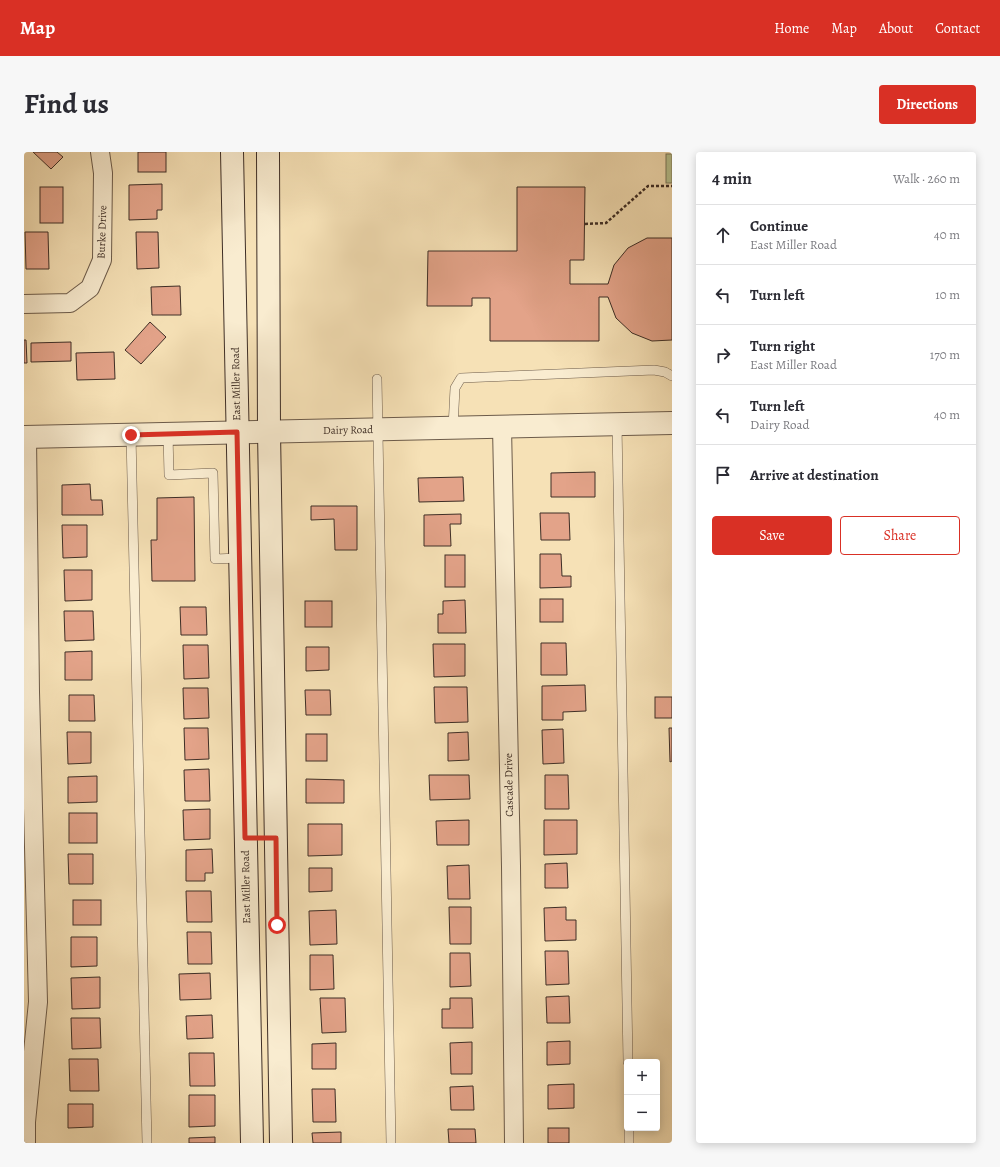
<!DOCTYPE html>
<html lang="en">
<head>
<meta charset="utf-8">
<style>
	body { margin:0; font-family:Alegreya,serif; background:#f7f7f7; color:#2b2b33 }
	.controls { position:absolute; right:12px; bottom:12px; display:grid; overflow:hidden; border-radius:4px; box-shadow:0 2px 10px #0003 }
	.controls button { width:36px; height:36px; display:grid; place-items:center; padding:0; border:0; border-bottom:1px solid #e1e1e2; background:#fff; color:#2b2b33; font:20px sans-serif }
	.stop { position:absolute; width:12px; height:12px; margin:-9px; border:3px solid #d93025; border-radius:50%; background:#fff }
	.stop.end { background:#d93025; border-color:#fff; box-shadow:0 1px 4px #0008 }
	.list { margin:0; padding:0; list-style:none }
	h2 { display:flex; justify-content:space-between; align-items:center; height:52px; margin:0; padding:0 16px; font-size:17px }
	h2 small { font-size:13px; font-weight:400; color:#7c7c81 }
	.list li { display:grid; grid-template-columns:26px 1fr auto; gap:12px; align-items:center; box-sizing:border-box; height:60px; padding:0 16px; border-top:1px solid #e1e1e2 }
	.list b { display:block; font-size:15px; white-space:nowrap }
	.list p { margin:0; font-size:13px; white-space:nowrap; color:#7c7c81 }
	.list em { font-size:13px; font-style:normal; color:#7c7c81 }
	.actions { display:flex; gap:8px; padding:12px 16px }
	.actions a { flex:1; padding:9px 0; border:1px solid #d93025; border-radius:4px; text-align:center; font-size:14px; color:#d93025 }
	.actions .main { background:#d93025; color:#fff }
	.icon { flex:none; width:22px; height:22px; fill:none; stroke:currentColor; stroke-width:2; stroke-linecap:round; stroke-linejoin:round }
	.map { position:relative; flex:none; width:648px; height:991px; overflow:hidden; border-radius:4px }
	header { display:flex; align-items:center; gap:24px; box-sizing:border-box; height:56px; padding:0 20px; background:#d93025; color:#fff }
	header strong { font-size:19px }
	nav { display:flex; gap:22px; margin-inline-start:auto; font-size:14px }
	.intro { display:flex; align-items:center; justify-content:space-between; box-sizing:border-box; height:96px; padding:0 24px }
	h1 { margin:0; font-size:28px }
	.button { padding:10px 18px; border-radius:4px; background:#d93025; color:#fff; font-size:14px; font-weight:700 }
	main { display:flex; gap:24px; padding:0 24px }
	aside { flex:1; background:#fff; border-radius:4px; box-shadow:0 2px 10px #0003 }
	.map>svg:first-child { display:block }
	.green { fill:#b8c391; stroke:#7b785c }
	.building { fill:#e3a389; stroke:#3e2e26 }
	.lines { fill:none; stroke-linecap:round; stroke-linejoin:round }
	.service-casing { stroke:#6c5b4a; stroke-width:10 }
	.minor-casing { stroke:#6c5b4a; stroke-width:20 }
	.tertiary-casing { stroke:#6c5b4a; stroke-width:24 }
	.secondary-casing { stroke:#3e2e26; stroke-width:24 }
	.path { stroke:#3e2e26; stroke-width:2.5; stroke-dasharray:3 2; stroke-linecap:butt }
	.service { stroke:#f9ecd0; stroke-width:9 }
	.minor { stroke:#f9ecd0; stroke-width:18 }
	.tertiary { stroke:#f9ecd0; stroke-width:22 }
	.secondary { stroke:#f9ecd0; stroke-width:22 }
	.route { stroke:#d93025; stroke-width:5 }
	.labels { text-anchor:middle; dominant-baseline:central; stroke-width:3; stroke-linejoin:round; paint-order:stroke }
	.street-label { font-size:11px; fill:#3e2e26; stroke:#f9ecd0 }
</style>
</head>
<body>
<header>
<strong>Map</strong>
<nav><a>Home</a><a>Map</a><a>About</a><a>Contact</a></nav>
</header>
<div class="intro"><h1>Find us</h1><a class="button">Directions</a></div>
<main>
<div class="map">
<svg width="648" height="991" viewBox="0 0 648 991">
	<rect width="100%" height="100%" fill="#f6e1b6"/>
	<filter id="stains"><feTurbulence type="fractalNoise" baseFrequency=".005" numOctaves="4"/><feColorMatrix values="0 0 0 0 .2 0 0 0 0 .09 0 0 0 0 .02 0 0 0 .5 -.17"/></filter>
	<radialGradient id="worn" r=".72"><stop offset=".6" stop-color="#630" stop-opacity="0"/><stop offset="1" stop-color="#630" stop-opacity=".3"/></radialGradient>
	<rect class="green" x="642" y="2" width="6" height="29"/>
	<g class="building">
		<path d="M9 0H33L39 5 27 17Z"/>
		<rect x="114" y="0" width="28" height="20"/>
		<path d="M138 32V58H133V67L105 68V33Z"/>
		<rect x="16" y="35" width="23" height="36"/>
		<path d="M493 35H561L560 108H546V132H584L590 113 604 96 623 86H648V188L628 189 608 181 592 166 584 145H575V189H466V146H448V154H403L404 99H493Z"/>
		<path d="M1 80H24L25 117H2Z"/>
		<path d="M112 80H134L135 116 113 117Z"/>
		<path d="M156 134 157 163H128L127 135Z"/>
		<path d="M126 170 142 185 117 212 101 198Z"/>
		<path d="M0 188H2L3 211H0Z"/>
		<path d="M47 190V209L7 210V191Z"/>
		<path d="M90 200 91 227 53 228 52 201Z"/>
		<path d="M571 320V345H527V321Z"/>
		<path d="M439 325 440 349 395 350 394 326Z"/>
		<path d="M66 332 67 348H78L79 363H38V333Z"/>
		<path d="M170 345 171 429H128L127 388H133V346Z"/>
		<path d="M287 354H333V398H311L310 367 287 368Z"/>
		<path d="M516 361H545L546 388H517Z"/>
		<path d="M437 362V372H426L427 394H400V363Z"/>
		<path d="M38 373H63V405L39 406Z"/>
		<path d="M516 402H537L538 424H547V435L516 436Z"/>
		<rect x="421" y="403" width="20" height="32"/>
		<path d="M40 418H68V448L41 449Z"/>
		<rect x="516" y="447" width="23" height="23"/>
		<path d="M441 448 442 481H414V462H419V449Z"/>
		<rect x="281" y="449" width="27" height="26"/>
		<path d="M156 455H182L183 483H157Z"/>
		<path d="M40 459H69L70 488 41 489Z"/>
		<path d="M517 491H542L543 523H517Z"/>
		<path d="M409 492H441V524L410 525Z"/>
		<path d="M159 493H184L185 526 160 527Z"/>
		<path d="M282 495H305V518L282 519Z"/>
		<path d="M68 499V528H41V500Z"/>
		<path d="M561 533 562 559 539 560V568H518V534Z"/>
		<path d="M410 535H443L444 570 411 571Z"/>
		<path d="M159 536H184L185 566 160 567Z"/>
		<path d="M281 538H306L307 563H282Z"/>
		<path d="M45 543H70L71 569H45Z"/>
		<rect x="631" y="545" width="17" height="21"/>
		<path d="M160 576H184L185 607 161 608Z"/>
		<path d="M645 576H648V609L646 610Z"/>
		<path d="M539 577 540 611 519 612 518 578Z"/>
		<path d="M43 580H67V611L44 612Z"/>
		<path d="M444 580 445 608 424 609V581Z"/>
		<rect x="282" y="582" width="21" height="27"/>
		<path d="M185 617 186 649H161L160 618Z"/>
		<path d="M405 623H445L446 647 406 648Z"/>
		<path d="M521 623H544L545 657H521Z"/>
		<path d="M73 624V650L44 651V625Z"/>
		<path d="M282 627 320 628V651H282Z"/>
		<path d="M186 657V687L160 688 159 658Z"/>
		<rect x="45" y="661" width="28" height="30"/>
		<path d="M445 668V693H413L412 669Z"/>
		<path d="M520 668H553V702L520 703Z"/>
		<path d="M284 672H318V703L284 704Z"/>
		<path d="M188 697 189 721H181V729H162V698Z"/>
		<path d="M44 702H69V732H45Z"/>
		<path d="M543 711 544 736H521V712Z"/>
		<path d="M445 713 446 747H424L423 714Z"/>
		<path d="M285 716H308V739L285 740Z"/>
		<path d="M162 739H187L188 770H163Z"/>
		<rect x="49" y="748" width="28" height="25"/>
		<path d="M425 755H447V792H426Z"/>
		<path d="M542 755V768H552V788L521 789 520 756Z"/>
		<path d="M312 758 313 792 286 793 285 759Z"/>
		<path d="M163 780H187L188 812H164Z"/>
		<path d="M47 785H73V814L47 815Z"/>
		<path d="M521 799H544L545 832 522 833Z"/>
		<path d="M426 801H446L447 834 426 835Z"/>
		<path d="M286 803H309L310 837 286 838Z"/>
		<path d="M186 821 187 847 156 848 155 822Z"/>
		<path d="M76 825V856L48 857 47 826Z"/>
		<path d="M545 844 546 871H523L522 845Z"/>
		<path d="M296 846H321L322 880 298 881Z"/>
		<path d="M426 846H448L449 876H418V857H426Z"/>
		<path d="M188 863 189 886 163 887 162 864Z"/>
		<path d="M47 866H76L77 896 48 897Z"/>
		<path d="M546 889V912L523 913V890Z"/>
		<path d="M448 890V922H427L426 891Z"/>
		<path d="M312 891V917H288V892Z"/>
		<path d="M165 901H190L191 934H166Z"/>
		<path d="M45 907H74L75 939H46Z"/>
		<path d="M550 932V956L524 957V933Z"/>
		<path d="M449 934 450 958H427L426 935Z"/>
		<path d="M288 937H311L312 970H289Z"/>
		<path d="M165 943H191V974L165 975Z"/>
		<path d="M44 952H69V975L44 976Z"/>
		<rect x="524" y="976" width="21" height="15"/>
		<path d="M424 977H451L452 991H425Z"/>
		<path d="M317 980V991H289L288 981Z"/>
		<path d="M191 985V991H165V986Z"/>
	</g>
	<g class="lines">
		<g class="service-casing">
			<g id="service">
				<path d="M353 227 367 991"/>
				<path d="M593 272 604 910"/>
				<path d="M429 276 431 236 437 226 630 218 641 220 648 224"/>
				<path d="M144 282 145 323 189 321 191 407 215 406"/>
				<path d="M107 283 123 991"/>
				<path d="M605 976V991"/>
			</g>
		</g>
		<g class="minor-casing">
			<g id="minor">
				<path d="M0 152 46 151 66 136 78 108 79 21 76 0"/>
				<path d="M478 275 487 714 490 991"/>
				<path d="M2 991V970L14 850 6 540 3 285"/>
			</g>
		</g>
		<g class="tertiary-casing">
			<path id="tertiary" d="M0 285 648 271"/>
		</g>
		<g class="secondary-casing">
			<g id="secondary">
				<path d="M208 0 228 991"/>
				<path d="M244 0 245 280 257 991"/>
			</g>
		</g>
		<path class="path" d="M561 72 582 71 624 34H648"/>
		<use href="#service" class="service"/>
		<use href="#minor" class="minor"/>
		<use href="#tertiary" class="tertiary"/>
		<use href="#secondary" class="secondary"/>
	</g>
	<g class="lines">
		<path class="route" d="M107 283 213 280 221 686H252L253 773"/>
	</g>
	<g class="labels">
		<g class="street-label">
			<text transform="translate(78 80) rotate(-88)">Burke Drive</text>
			<text transform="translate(212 232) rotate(-91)">East Miller Road</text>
			<text transform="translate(324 278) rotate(-1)">Dairy Road</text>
			<text transform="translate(485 633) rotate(-91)">Cascade Drive</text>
			<text transform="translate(222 735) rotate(-91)">East Miller Road</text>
		</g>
	</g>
	<rect width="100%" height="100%" filter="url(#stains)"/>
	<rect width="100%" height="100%" fill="url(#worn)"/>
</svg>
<div class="controls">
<button>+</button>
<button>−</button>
</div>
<div class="stop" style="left:253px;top:773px"></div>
<div class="stop end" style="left:107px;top:283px"></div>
</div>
<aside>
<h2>4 min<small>Walk · 260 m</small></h2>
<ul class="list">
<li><svg class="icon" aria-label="ahead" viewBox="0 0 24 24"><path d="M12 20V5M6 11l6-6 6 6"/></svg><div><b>Continue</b><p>East Miller Road</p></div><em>40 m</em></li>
<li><svg class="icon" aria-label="left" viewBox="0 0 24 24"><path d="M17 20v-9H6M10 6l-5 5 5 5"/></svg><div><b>Turn left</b></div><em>10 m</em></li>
<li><svg class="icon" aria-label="right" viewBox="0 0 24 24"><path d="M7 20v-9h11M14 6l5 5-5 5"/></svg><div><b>Turn right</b><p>East Miller Road</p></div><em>170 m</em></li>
<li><svg class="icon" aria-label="left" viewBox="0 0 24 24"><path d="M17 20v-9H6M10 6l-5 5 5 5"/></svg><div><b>Turn left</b><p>Dairy Road</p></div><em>40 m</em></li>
<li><svg class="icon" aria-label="arrive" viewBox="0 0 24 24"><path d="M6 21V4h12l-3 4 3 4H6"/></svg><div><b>Arrive at destination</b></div></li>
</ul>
<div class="actions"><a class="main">Save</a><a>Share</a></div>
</aside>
</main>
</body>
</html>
